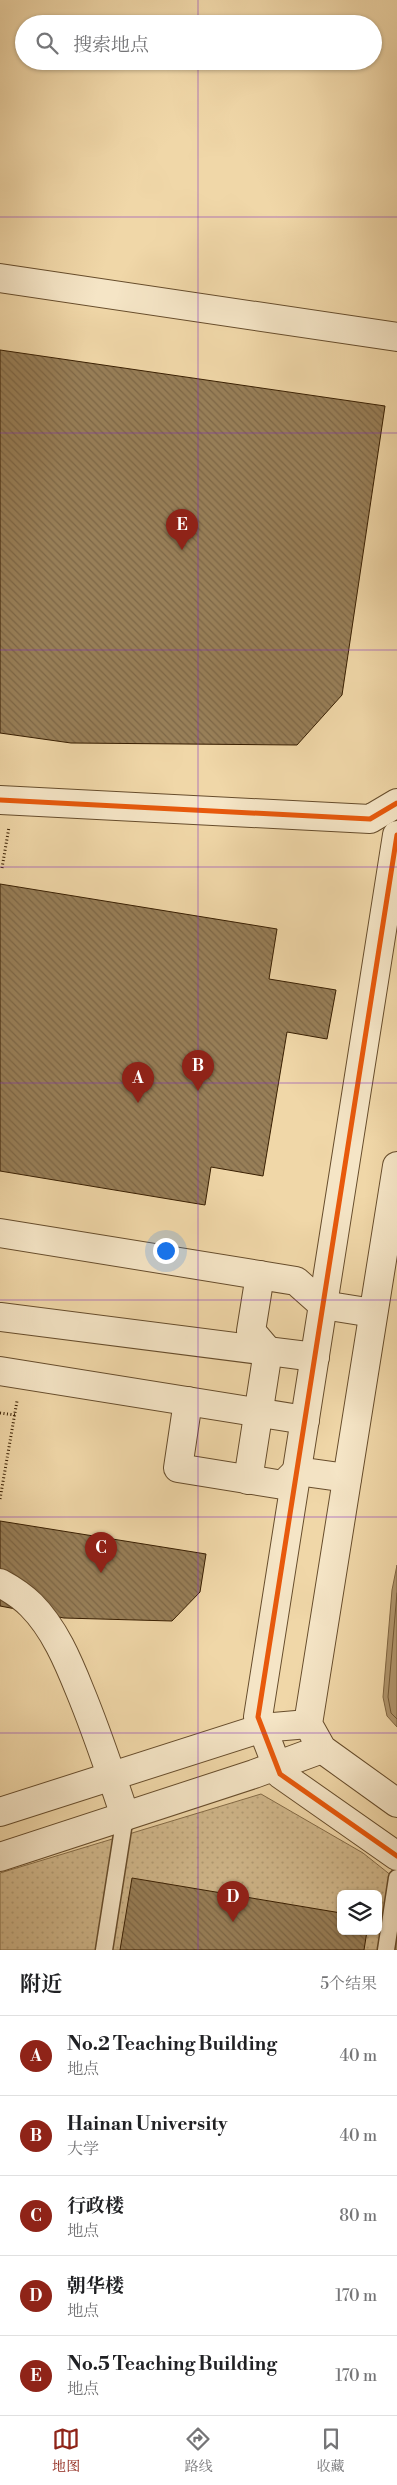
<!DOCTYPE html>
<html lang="zh">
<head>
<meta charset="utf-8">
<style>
	body { margin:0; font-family:"Libre Bodoni","Noto Serif SC",serif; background:#f6f6f6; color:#202124 }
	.controls { position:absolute; right:15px; bottom:15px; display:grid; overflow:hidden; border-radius:8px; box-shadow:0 1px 4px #0004 }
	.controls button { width:45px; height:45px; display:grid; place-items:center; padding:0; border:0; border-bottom:1px solid #e0e0e0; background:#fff; color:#202124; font:25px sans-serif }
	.you { position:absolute; left:165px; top:1250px; width:18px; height:18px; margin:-12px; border:4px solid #fff; border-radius:50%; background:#1a73e8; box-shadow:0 0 0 8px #1a73e833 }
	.badge { display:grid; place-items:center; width:32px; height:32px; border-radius:50%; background:#8f2418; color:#fff; font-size:16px; font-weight:700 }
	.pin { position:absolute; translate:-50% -41px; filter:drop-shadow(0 1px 2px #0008) }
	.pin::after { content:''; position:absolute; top:26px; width:18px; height:15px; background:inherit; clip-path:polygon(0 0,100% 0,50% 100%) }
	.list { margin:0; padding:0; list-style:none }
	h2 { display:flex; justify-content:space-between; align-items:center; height:65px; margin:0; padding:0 20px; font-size:21px }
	h2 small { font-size:16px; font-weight:400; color:#757577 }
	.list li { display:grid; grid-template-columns:32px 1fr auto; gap:15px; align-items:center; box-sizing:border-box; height:80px; padding:0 20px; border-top:1px solid #e0e0e0 }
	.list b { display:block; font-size:19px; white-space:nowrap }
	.list p { margin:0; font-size:16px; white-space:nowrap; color:#757577 }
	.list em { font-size:16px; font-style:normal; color:#757577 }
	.icon { flex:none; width:28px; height:28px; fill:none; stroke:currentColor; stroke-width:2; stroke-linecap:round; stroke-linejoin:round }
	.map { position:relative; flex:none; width:397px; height:1950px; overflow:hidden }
	.search { position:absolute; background:#fff; box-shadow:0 1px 4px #0004; left:15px; right:15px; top:15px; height:55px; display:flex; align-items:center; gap:12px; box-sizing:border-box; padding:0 18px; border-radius:28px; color:#757577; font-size:19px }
	.sheet { height:465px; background:#fff }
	nav { display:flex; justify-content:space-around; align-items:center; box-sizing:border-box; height:70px; border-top:1px solid #e0e0e0; background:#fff; font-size:14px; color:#757577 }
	nav a { display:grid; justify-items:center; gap:2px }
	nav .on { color:#8f2418 }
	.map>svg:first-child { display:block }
	.grass { fill:url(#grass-dots); stroke:#856c47; fill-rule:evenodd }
	.water { fill:#b29870; stroke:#826844 }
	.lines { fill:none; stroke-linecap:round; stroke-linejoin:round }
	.shore { stroke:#765c39; stroke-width:1 }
	.building { fill:url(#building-back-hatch); stroke:#391f02 }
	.lane-casing { stroke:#674d2c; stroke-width:19 }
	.street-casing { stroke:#674d2c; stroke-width:30 }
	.path { stroke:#391f02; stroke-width:3; stroke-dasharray:1 2.5; stroke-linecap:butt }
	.lane { stroke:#f5e5c6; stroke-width:16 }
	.street { stroke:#f5e5c6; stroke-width:28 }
	.cycleway-casing { stroke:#f5e5c6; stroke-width:8 }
	.cycleway { stroke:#e8590c; stroke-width:5 }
	.grid { fill:none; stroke:#7b2cbf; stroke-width:1; stroke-opacity:0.55 }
</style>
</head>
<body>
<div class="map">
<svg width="397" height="1950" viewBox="0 0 397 1950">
	<defs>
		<pattern id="grass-dots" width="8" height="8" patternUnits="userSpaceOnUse" patternTransform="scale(1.25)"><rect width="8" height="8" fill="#d1b88c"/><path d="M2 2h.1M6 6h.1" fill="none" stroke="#b49e77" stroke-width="1.8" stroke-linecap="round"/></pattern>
		<pattern id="building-back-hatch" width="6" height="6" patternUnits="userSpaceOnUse" patternTransform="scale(1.25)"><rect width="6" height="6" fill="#987f58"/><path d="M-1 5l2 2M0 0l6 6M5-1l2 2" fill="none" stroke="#7d6747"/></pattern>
	</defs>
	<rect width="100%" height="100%" fill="#f0d7a8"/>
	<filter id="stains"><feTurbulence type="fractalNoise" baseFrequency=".004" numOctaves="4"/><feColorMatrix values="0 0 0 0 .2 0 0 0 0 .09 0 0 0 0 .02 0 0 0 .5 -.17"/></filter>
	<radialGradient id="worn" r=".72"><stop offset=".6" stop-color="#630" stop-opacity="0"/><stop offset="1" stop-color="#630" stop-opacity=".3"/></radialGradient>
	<path class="grass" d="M261 1794 363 1853 397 1880V1950H0V1873ZM341 1894H378V1931H341Z"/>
	<path class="water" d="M397 1565V1727L387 1716 383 1697 392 1590Z"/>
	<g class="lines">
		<path class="shore" d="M397 1593 388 1697 391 1713 397 1719"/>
	</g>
	<g class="building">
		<path d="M0 350 385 406 342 695 297 745 71 743 0 733Z"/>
		<path d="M0 884 277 929 269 979 336 990 327 1039 287 1032 263 1176 211 1167 205 1205 0 1171Z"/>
		<path d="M0 1521 206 1554 200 1592 172 1621 64 1618 0 1606Z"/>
		<path d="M132 1878 341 1913V1931H367L364 1950H120Z"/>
	</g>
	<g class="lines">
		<g class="lane-casing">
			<g id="lane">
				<path d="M104 1950 125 1816"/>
				<path d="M386 1950 397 1878"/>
			</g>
		</g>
		<g class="street-casing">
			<g id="street">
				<path d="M0 278 397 337"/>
				<path d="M0 800 370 819 397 803"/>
				<path d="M397 835 258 1717 280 1774 397 1856"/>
				<path d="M397 1166 308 1724 322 1749 397 1803"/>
				<path d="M0 1233 296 1281 323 1305 373 1313"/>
				<path d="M0 1317 315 1357"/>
				<path d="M0 1371 305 1420"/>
				<path d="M188 1401 178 1468 283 1485 297 1471 347 1478"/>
				<path d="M248 1480 268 1351 251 1331 260 1275"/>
				<path d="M0 1583C11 1589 22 1596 31 1605 54 1628 68 1661 80 1691 97 1732 111 1774 125 1816"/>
				<path d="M0 1812 262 1728 308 1724"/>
				<path d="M0 1857 254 1774 322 1749"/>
			</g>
		</g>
		<g class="path">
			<path d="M2 868 9 827"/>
			<path d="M0 1413 15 1415"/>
			<path d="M0 1499 17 1401"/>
		</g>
		<use href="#lane" class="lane"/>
		<use href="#street" class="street"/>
		<g class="cycleway-casing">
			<g id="cycleway">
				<path d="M0 800 370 819 397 803"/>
				<path d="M397 835 258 1717 280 1774 397 1856"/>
			</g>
		</g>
		<use href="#cycleway" class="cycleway"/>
	</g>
	<path class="grid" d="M198 0V24M198 61V1950M0 217H397M0 433H397M0 650H397M0 867H397M0 1083H397M0 1300H397M0 1517H397M0 1733H397"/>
	<rect width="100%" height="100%" filter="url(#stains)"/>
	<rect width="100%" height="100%" fill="url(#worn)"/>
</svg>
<div class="controls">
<button><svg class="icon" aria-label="layers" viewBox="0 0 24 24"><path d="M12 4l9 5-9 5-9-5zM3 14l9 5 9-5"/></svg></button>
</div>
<div class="you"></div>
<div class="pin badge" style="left:138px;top:1103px">A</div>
<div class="pin badge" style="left:198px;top:1091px">B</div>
<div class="pin badge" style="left:101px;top:1573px">C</div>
<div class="pin badge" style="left:233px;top:1922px">D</div>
<div class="pin badge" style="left:182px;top:550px">E</div>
<div class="search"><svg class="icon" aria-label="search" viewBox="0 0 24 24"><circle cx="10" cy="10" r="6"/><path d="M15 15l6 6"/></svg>搜索地点</div>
</div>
<section class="sheet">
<h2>附近<small>5个结果</small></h2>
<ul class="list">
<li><span class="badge">A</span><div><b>No.2 Teaching Building</b><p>地点</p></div><em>40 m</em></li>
<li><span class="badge">B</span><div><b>Hainan University</b><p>大学</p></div><em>40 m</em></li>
<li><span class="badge">C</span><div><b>行政楼</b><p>地点</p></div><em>80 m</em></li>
<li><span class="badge">D</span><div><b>朝华楼</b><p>地点</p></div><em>170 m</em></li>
<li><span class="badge">E</span><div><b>No.5 Teaching Building</b><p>地点</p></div><em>170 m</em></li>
</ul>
</section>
<nav>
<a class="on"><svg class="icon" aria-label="map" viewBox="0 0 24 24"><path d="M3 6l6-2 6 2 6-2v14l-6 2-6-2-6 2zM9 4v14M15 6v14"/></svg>地图</a>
<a><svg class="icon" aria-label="directions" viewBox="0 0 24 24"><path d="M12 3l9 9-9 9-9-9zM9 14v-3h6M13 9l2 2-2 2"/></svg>路线</a>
<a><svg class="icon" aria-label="saved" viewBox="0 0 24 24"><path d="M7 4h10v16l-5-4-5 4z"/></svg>收藏</a>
</nav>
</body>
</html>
